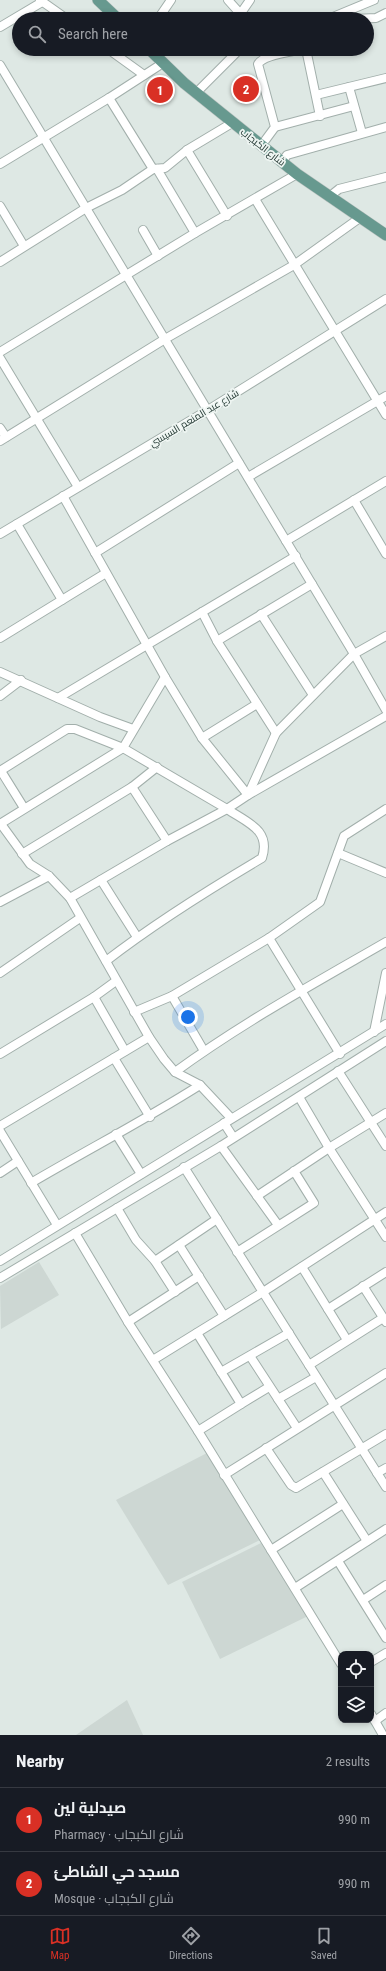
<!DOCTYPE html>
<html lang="en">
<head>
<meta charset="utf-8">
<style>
	body { margin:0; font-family:"Roboto Condensed",Cairo,sans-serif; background:#242831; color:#f1f3f6 }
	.controls { position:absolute; right:12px; bottom:12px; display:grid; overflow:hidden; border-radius:8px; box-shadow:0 2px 6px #0003 }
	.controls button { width:36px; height:36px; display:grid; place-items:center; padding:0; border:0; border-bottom:1px solid #363941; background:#171b24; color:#f1f3f6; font:20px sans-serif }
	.you { position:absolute; left:188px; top:1017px; width:14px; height:14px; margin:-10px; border:3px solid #fff; border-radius:50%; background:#1a73e8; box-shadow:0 0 0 6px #1a73e833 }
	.badge { display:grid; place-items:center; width:26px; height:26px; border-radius:50%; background:#d93025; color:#fff; font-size:13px; font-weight:700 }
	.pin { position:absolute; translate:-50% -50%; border:2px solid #fff; box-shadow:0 1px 4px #0006 }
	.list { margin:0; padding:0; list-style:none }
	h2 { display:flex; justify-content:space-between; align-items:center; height:52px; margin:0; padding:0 16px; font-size:17px }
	h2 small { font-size:13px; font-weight:400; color:#9ea1a6 }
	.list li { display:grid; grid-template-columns:26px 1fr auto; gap:12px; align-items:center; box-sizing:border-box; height:64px; padding:0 16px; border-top:1px solid #363941 }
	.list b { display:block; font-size:15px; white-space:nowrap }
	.list p { margin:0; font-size:13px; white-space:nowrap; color:#9ea1a6 }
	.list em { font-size:13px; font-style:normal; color:#9ea1a6 }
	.icon { flex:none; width:22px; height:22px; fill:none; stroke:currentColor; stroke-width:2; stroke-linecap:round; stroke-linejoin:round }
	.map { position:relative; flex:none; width:386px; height:1735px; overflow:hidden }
	.search { position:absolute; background:#171b24; box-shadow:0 2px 6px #0003; left:12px; right:12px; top:12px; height:44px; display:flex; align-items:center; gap:10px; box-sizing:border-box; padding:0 14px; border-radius:22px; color:#9ea1a6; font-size:15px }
	.sheet { height:180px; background:#171b24 }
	nav { display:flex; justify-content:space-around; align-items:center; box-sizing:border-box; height:56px; border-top:1px solid #363941; background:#171b24; font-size:11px; color:#9ea1a6 }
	nav a { display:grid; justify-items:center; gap:2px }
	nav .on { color:#d93025 }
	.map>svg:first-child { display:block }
	.built { fill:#cdd7d3 }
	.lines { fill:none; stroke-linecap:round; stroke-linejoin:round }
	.minor-casing { stroke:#a2afab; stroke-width:10 }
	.major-casing { stroke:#bcc3c1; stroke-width:12 }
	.minor { stroke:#fff; stroke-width:8 }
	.major { stroke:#67998f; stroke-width:11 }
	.labels { text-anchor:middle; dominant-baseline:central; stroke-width:3.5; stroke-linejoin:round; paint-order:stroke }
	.street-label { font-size:10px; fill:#213631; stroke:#eef5f2 }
</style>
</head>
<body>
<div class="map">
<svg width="386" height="1735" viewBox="0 0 386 1735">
	<rect width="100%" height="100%" fill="#dee8e4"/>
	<g class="built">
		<path d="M39 1262 59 1295 1 1329 0 1286Z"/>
		<path d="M207 1453 260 1540 168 1585 116 1500Z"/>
		<path d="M261 1543 308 1616 220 1659 182 1582Z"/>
		<path d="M127 1700 143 1735H76Z"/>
	</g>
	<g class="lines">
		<g class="minor-casing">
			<g id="minor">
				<path d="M40 0 67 19"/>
				<path d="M228 0 245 19"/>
				<path d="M241 13 250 0"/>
				<path d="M158 19 171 0"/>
				<path d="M328 19 374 0"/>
				<path d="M353 19 376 18 386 13"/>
				<path d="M0 27 42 2"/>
				<path d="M108 49 144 75"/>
				<path d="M306 49 320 116"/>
				<path d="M0 65 354 654 386 710"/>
				<path d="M349 87 362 133"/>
				<path d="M196 93 240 49"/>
				<path d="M316 95 386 78"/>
				<path d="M109 98 153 169"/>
				<path d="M275 127 354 106"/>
				<path d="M261 146 275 127 258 64C264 54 292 52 303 49"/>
				<path d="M187 150 227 216"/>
				<path d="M282 162 287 155 386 127"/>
				<path d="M0 164 109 98 163 63"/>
				<path d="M157 169 195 233"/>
				<path d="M329 197 339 189 386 177"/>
				<path d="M255 199 386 415"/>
				<path d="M0 206 24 246"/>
				<path d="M143 230 158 256"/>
				<path d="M0 262 86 208 122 190 153 169 165 168 187 150 232 123"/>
				<path d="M0 352 195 233 297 174"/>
				<path d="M0 358 78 487"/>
				<path d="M0 428 6 437"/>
				<path d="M0 441 165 339 294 265 361 217"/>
				<path d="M248 477 386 396"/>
				<path d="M354 500 386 554"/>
				<path d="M17 524 62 600"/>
				<path d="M0 534 208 410 386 299"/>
				<path d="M286 541 386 481"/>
				<path d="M95 553 239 463"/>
				<path d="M202 612 217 641 276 733"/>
				<path d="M261 614 313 695"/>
				<path d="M0 638 106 573"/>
				<path d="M217 641 312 584"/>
				<path d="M0 672 100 717 133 729"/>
				<path d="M165 677 202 738 248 795 386 716"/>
				<path d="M0 696 21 680"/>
				<path d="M58 698 296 556"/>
				<path d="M202 738 257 704"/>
				<path d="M0 771 67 729H75L123 748 227 809"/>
				<path d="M1 771 24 808"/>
				<path d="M132 787 167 841"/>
				<path d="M0 824 123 748 165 677 63 496"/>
				<path d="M1 824 30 864 49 876 70 898 149 1037 164 1059 175 1072 200 1085 231 1118"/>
				<path d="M338 853 386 873"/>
				<path d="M22 854 132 787 157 767"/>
				<path d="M101 880 137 937"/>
				<path d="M70 898 167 841 227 809"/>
				<path d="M0 902 49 876"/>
				<path d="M269 938 340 1054"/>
				<path d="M106 961C155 923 208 890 262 858 271 830 248 823 227 809L248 795 276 733 354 654 386 636"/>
				<path d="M0 973 80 918"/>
				<path d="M172 996 204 1051"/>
				<path d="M94 997 125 1051"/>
				<path d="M134 1012 172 996 269 938 320 902 344 836 386 809"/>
				<path d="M374 1032 386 973"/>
				<path d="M0 1054 94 997 116 981"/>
				<path d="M114 1058 150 1117"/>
				<path d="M338 1071 386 1146"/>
				<path d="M175 1072C242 1023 315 983 386 942"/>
				<path d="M299 1097 329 1148 386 1237"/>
				<path d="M224 1123 233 1137"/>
				<path d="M0 1126 149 1037"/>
				<path d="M0 1131 57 1225"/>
				<path d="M116 1134 141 1174"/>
				<path d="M221 1146 278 1225"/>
				<path d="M184 1167 386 1487"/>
				<path d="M0 1173 18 1161"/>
				<path d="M31 1183C87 1150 145 1120 200 1085"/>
				<path d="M257 1196 329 1148 386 1113"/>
				<path d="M117 1208 136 1240 155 1261 175 1292"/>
				<path d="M75 1233 128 1322 198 1431 341 1664"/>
				<path d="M179 1245 224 1316"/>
				<path d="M237 1252 314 1203 294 1171"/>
				<path d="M0 1261 386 1024"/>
				<path d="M155 1261 217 1219"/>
				<path d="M302 1267 347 1340"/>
				<path d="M0 1278 221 1146 386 1041"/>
				<path d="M363 1286 386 1322"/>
				<path d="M328 1309 386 1272"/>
				<path d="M128 1322 199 1276"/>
				<path d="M197 1333 241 1404 269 1387"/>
				<path d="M250 1356 297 1428"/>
				<path d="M153 1360 263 1292 386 1212"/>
				<path d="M309 1365 383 1318"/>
				<path d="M221 1372 289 1333"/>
				<path d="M278 1399 316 1377"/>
				<path d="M198 1431 241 1404"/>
				<path d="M266 1448 291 1485 296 1488 386 1434"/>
				<path d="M323 1472 367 1541"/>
				<path d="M377 1473 386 1468"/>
				<path d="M224 1475 386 1373"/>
				<path d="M271 1550 343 1504"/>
				<path d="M338 1561 386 1638"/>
				<path d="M295 1588 386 1529"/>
				<path d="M363 1600 386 1585"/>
				<path d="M371 1662 386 1653"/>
				<path d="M371 1714 383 1735"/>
				<path d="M375 1721 386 1713"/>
			</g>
		</g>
		<g class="major-casing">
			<g id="major">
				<path d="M98 0 118 19"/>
				<path d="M149 49 184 83 297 174 386 235"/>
			</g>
		</g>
		<use href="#minor" class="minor"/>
		<use href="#major" class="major"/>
	</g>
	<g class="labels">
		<g class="street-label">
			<text transform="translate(263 147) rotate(38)">شارع الكبجاب</text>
			<text transform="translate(194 418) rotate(-31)">شارع عبد المنعم السيسي</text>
		</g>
	</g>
</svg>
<div class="controls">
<button><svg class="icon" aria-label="locate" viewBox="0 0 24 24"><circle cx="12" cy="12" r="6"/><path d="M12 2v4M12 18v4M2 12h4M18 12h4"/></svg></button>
<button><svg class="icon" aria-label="layers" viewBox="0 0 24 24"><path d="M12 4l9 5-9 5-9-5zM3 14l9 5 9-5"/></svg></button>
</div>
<div class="you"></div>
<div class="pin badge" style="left:160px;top:90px">1</div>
<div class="pin badge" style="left:246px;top:89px">2</div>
<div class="search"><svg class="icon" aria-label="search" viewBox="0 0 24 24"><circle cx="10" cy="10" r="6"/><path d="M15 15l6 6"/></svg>Search here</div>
</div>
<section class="sheet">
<h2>Nearby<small>2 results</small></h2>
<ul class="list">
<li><span class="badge">1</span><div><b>صيدلية لين</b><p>Pharmacy · شارع الكبجاب</p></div><em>990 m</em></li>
<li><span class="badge">2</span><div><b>مسجد حي الشاطئ</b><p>Mosque · شارع الكبجاب</p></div><em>990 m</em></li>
</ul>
</section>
<nav>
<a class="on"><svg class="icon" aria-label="map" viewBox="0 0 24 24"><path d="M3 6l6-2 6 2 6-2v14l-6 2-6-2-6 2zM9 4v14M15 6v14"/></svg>Map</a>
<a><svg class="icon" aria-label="directions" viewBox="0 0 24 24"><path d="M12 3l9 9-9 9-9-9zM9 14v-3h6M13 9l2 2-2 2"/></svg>Directions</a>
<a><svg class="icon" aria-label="saved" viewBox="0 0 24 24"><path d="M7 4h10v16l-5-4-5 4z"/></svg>Saved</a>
</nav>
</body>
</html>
